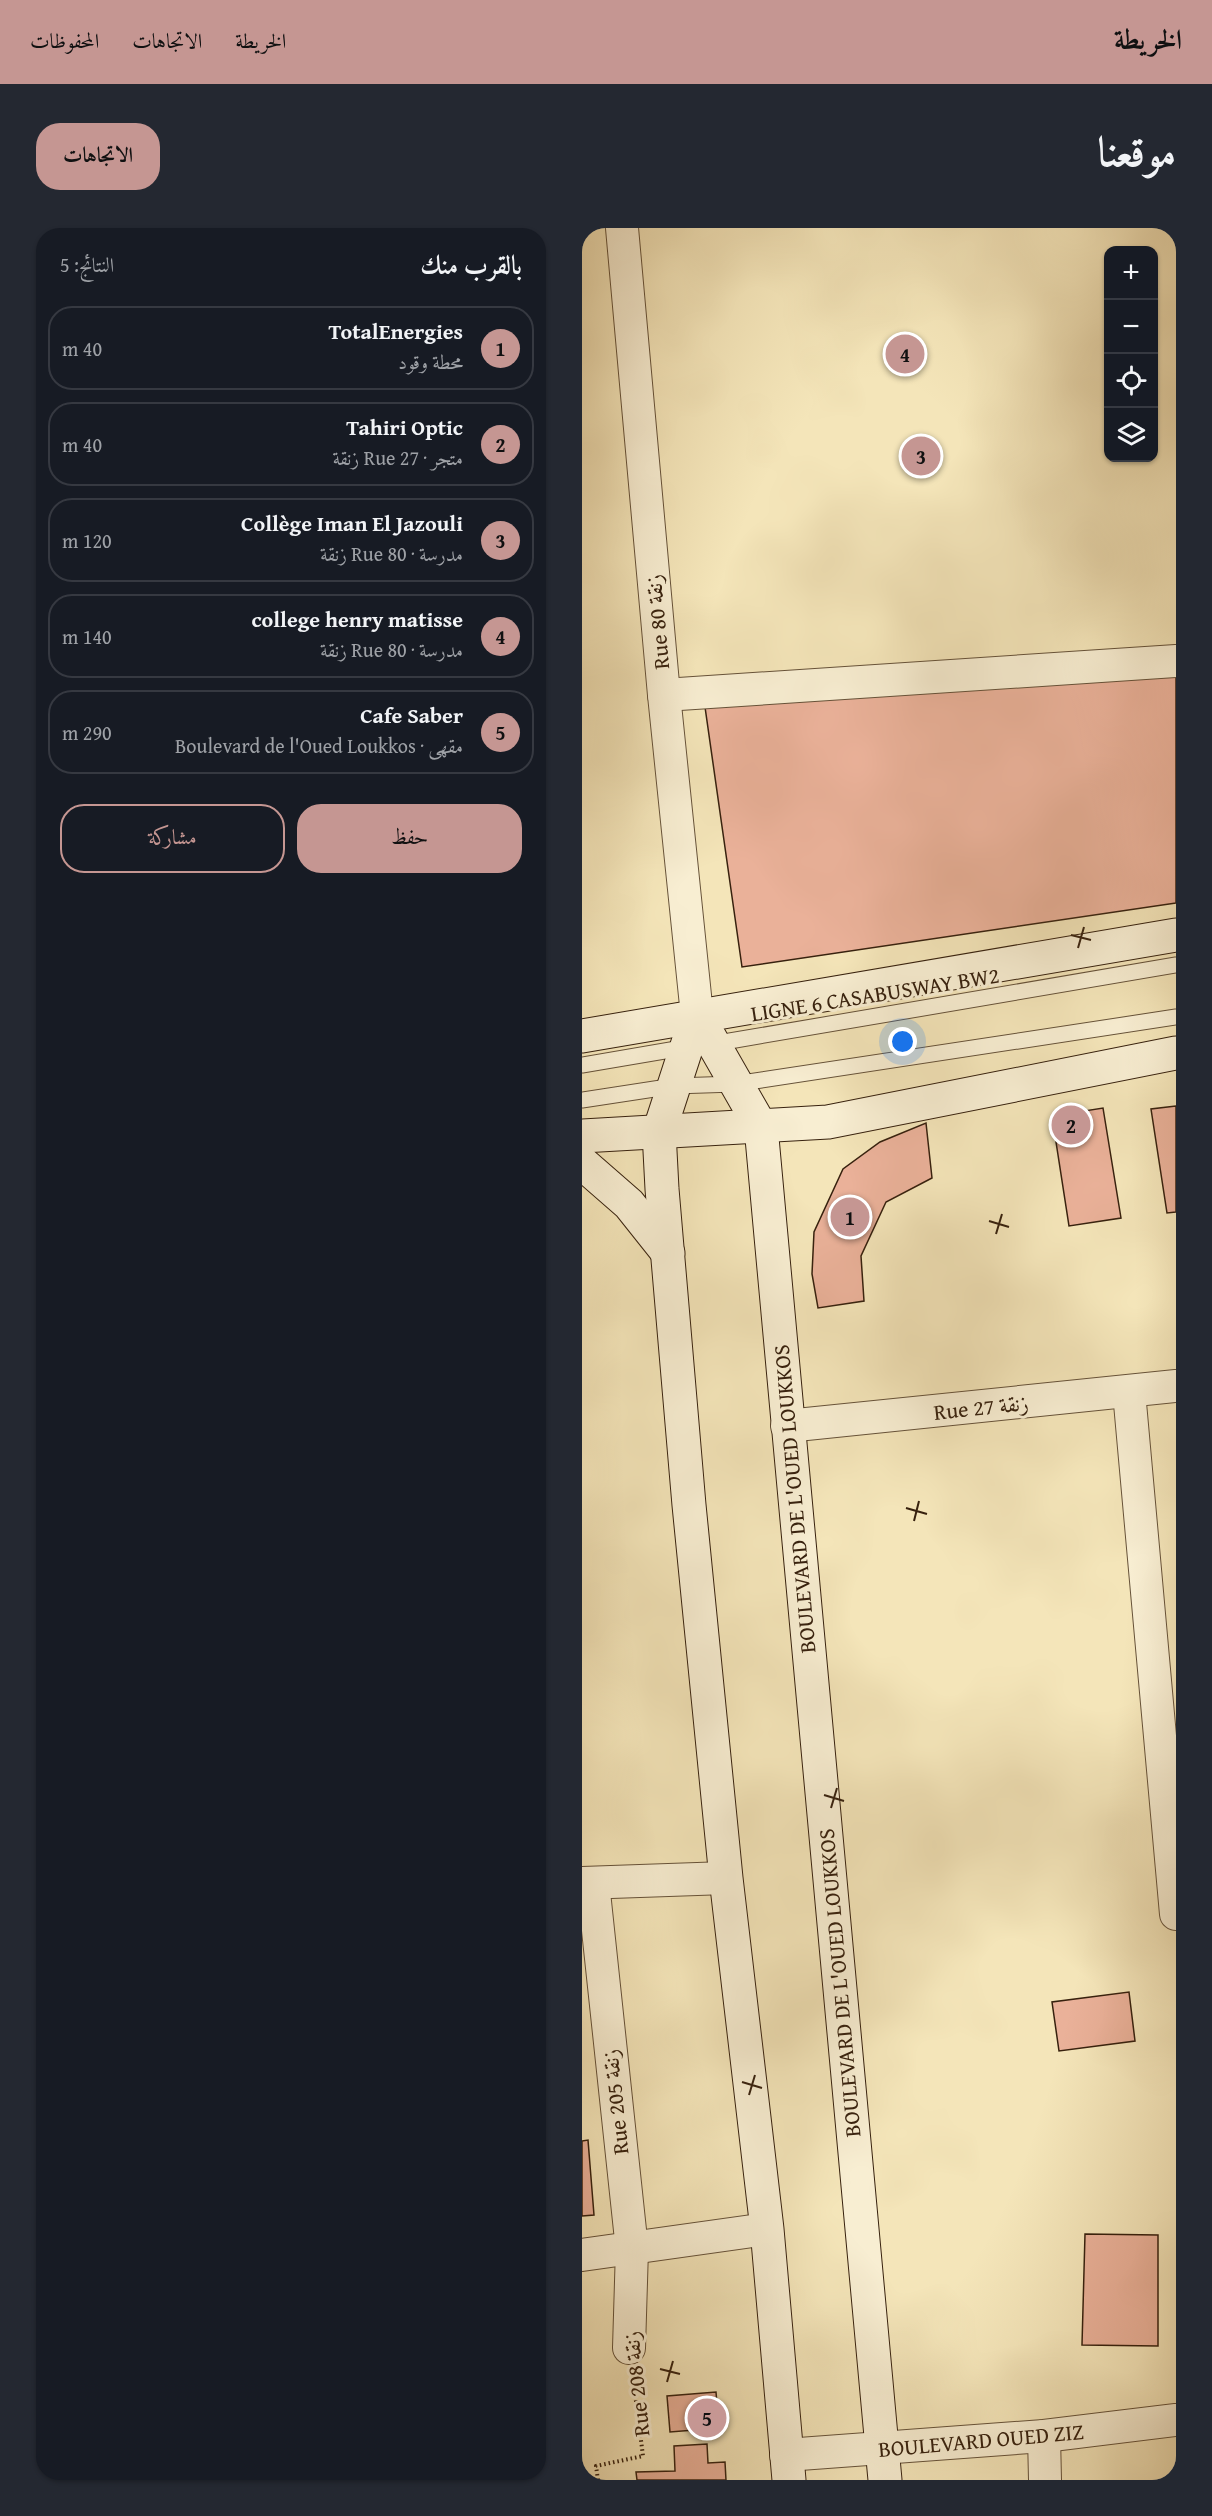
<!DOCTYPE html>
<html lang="ar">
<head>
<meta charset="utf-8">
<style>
	body { margin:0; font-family:"Gentium Book Plus",Amiri,serif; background:#242831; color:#f1f3f6; direction:rtl }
	.controls { position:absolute; right:18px; top:18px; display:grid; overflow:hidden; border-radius:12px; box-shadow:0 2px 4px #0004 }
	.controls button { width:54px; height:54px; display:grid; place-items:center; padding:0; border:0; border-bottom:2px solid #363941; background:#171b24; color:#f1f3f6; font:30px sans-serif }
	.you { position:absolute; left:321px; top:814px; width:21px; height:21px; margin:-15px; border:4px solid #fff; border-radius:50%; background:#1a73e8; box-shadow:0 0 0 9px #1a73e833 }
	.badge { display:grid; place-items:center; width:39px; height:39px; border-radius:50%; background:#c59692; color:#111; font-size:20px; font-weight:700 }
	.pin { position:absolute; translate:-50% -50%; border:3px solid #fff; box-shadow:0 2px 6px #0006 }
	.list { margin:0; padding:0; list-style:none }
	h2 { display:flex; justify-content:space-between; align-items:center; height:78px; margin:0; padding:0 24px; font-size:26px }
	h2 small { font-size:20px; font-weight:400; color:#9ea1a6 }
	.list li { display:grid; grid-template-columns:39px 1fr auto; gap:18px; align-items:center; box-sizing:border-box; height:84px; margin:0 12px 12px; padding:0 12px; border:2px solid #363941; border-radius:24px }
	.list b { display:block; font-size:22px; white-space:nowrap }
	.list p { margin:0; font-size:20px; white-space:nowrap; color:#9ea1a6 }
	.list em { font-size:20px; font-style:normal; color:#9ea1a6 }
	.actions { display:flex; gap:12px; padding:18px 24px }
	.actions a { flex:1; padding:14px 0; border:2px solid #c59692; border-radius:24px; text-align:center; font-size:21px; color:#c59692 }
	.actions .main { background:#c59692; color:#111 }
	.icon { flex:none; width:33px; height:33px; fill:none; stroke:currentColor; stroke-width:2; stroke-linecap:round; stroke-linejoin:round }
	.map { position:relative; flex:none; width:594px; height:2252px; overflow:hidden; direction:ltr; border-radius:24px }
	header { display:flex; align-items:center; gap:36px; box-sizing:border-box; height:84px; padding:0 30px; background:#c59692; color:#111 }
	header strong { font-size:28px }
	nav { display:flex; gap:33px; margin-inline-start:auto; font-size:21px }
	.intro { display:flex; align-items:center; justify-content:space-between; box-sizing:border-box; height:144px; padding:0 36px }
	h1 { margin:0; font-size:42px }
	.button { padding:15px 27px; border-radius:24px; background:#c59692; color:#111; font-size:21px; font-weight:700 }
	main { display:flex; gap:36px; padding:0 36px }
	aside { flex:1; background:#171b24; border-radius:24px; box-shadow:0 2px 4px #0004 }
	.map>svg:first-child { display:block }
	.building { fill:#eab199; stroke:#37210e; stroke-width:1.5 }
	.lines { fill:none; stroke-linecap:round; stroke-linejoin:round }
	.lane-casing { stroke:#665239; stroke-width:17 }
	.street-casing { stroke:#665239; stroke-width:34 }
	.secondary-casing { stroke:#37210e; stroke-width:35 }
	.path { stroke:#37210e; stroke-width:4; stroke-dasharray:1.5 3; stroke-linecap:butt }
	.lane { stroke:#f8eed2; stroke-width:15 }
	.street { stroke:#f8eed2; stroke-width:32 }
	.secondary { stroke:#f8eed2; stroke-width:33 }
	.ticks { fill:none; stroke:#37210e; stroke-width:2 }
	.labels { text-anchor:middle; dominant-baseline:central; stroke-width:6; stroke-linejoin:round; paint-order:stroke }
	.street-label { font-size:22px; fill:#37210e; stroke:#f8eed2 }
</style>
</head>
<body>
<header>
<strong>الخريطة</strong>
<nav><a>الخريطة</a><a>الاتجاهات</a><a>المحفوظات</a></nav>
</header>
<div class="intro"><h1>موقعنا</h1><a class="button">الاتجاهات</a></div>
<main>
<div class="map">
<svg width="594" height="2252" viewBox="0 0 594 2252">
	<rect width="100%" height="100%" fill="#f4e5b9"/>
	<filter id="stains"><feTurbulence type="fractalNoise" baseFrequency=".00333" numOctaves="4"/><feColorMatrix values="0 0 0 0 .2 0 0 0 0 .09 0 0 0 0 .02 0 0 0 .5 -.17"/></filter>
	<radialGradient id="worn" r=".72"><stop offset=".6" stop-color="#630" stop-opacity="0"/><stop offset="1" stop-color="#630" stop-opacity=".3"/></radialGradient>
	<g class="building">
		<path d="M594 445V675L160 739 123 479Z"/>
		<path d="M594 878V984L585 985 569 881Z"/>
		<path d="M521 880 539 990 487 998 470 888Z"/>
		<path d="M344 895 350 950 304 974 279 1028 282 1073 236 1080 230 1046 232 1004 261 941 298 914Z"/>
		<path d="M547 1764 553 1813 477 1823 470 1774Z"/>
		<path d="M6 1912 12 1987 0 1988V1913Z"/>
		<path d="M503 2006 576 2007V2118L500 2117Z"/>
		<path d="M134 2164 137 2200 88 2204 85 2168Z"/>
		<path d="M125 2216 126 2235 143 2234 144 2252H55L54 2244 93 2243 92 2218Z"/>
	</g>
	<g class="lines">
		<g class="lane-casing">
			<g id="lane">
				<path d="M130 816 594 737"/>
				<path d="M0 837 106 819"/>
				<path d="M0 872 92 858 153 856 594 789"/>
			</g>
		</g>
		<g class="street-casing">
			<g id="street">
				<path d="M40 0 82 467 115 787"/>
				<path d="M82 467 594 433"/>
				<path d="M547 1164 594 1686"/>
				<path d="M205 1198 594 1158"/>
				<path d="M0 1655 144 1650"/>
				<path d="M11 1655 50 2021 47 2120"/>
				<path d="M0 2027 185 2001"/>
				<path d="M462 2208 463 2252"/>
				<path d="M204 2227 462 2208 594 2192"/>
			</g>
		</g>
		<g class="secondary-casing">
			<g id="secondary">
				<path d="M115 787 179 899 303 2252"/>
				<path d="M115 787 77 904 80 961 107 1277 144 1650 185 2001 207 2252"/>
				<path d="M0 808 594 707"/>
				<path d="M0 908 246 894 594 825"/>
				<path d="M0 935 47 976 86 1025"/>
			</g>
		</g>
		<path class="path" d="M16 2252 14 2238 61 2228 51 2150"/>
		<use href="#lane" class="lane"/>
		<use href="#street" class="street"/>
		<use href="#secondary" class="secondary"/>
	</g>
	<path class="ticks" d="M489 707 509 712M496 720 502 699M407 993 427 999M414 1006 420 986M324 1280 345 1286M332 1293 337 1273M242 1567 262 1573M249 1580 255 1560M160 1854 180 1860M167 1867 173 1847M78 2141 98 2146M85 2154 91 2133"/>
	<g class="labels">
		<g class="street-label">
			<text transform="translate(75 394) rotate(-95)">Rue 80 زنقة</text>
			<text transform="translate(293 766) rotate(-9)">LIGNE 6 CASABUSWAY BW2</text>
			<text transform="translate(399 1179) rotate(-6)">Rue 27 زنقة</text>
			<text transform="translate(212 1271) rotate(-95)">BOULEVARD DE L'OUED LOUKKOS</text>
			<text transform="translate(257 1755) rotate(-95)">BOULEVARD DE L'OUED LOUKKOS</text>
			<text transform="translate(33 1874) rotate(-96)">Rue 205 زنقة</text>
			<text transform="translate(54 2156) rotate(-96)">Rue 208 زنقة</text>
			<text transform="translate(399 2212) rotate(-5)">BOULEVARD OUED ZIZ</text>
		</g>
	</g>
	<rect width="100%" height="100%" filter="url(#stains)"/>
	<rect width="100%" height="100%" fill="url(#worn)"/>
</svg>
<div class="controls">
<button>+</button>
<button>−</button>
<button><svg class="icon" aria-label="locate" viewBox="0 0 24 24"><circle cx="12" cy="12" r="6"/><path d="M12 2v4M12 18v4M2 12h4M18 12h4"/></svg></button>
<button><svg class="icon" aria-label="layers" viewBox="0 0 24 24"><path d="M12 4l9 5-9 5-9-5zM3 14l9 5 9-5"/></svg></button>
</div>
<div class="you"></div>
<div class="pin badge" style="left:268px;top:989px">1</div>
<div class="pin badge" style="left:489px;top:897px">2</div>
<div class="pin badge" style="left:339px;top:228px">3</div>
<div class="pin badge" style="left:323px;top:126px">4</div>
<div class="pin badge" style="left:125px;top:2190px">5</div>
</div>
<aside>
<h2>بالقرب منك<small>النتائج: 5</small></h2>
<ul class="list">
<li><span class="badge">1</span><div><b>TotalEnergies</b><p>محطة وقود</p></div><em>40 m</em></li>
<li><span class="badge">2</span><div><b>Tahiri Optic</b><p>متجر · Rue 27 زنقة</p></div><em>40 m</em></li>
<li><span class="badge">3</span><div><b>Collège Iman El Jazouli</b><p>مدرسة · Rue 80 زنقة</p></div><em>120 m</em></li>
<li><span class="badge">4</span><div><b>college henry matisse</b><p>مدرسة · Rue 80 زنقة</p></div><em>140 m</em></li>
<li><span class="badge">5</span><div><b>Cafe Saber</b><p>مقهى · Boulevard de l'Oued Loukkos</p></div><em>290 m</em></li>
</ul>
<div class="actions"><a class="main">حفظ</a><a>مشاركة</a></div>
</aside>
</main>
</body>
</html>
